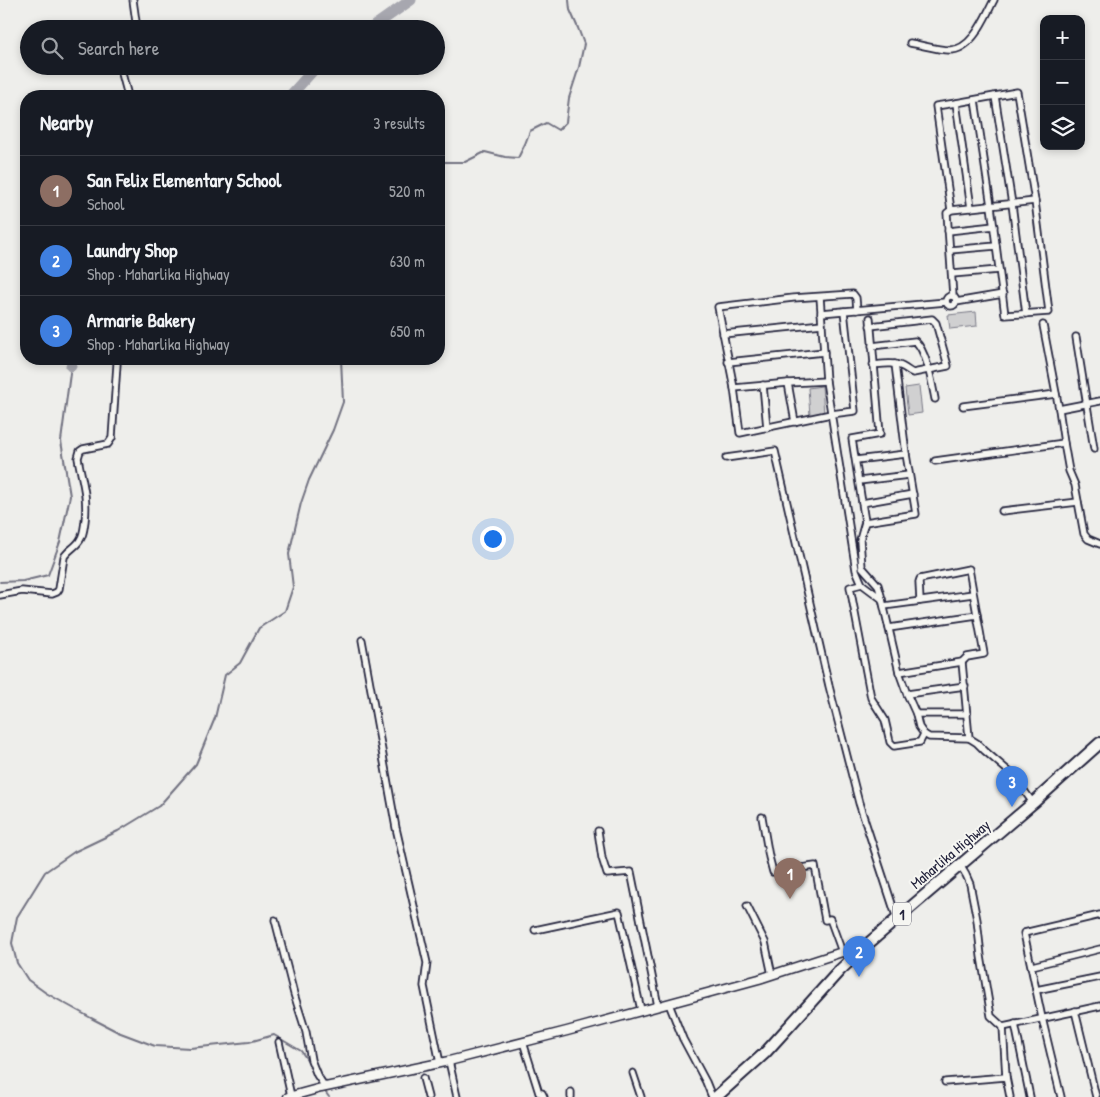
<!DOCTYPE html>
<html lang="en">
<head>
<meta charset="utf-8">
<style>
	body { margin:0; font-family:"Patrick Hand",sans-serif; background:#20242c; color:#f1f3f6 }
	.controls { position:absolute; right:15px; top:15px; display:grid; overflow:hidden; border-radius:10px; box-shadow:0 2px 8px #0003 }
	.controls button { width:45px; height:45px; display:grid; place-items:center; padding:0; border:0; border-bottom:1px solid #363941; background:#171b24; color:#f1f3f6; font:25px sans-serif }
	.you { position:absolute; left:492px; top:538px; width:18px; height:18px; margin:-12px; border:4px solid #fff; border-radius:50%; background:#1a73e8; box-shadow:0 0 0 8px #1a73e833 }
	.badge { display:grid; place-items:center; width:32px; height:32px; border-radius:50%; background:#1f6fb2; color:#fff; font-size:16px; font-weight:700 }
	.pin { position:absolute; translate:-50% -41px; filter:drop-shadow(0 1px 2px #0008) }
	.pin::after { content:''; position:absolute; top:26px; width:18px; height:15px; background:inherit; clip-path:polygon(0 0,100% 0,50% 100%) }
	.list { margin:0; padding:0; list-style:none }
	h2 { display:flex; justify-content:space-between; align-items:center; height:65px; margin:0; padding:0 20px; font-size:21px }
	h2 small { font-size:16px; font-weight:400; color:#9ea1a6 }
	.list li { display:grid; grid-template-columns:32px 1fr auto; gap:15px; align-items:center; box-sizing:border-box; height:70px; padding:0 20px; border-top:1px solid #363941 }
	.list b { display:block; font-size:19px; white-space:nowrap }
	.list p { margin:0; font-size:16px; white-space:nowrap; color:#9ea1a6 }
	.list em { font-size:16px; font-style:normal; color:#9ea1a6 }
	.icon { flex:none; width:28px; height:28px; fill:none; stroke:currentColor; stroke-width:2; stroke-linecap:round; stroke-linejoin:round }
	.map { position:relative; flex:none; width:1100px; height:1097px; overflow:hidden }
	.search { position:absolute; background:#171b24; box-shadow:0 2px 8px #0003; left:20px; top:20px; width:425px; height:55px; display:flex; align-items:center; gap:12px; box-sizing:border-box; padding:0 18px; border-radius:28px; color:#9ea1a6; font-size:19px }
	.panel { position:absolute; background:#171b24; box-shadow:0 2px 8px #0003; left:20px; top:90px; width:425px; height:275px; border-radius:20px }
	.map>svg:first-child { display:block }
	.park { fill:#d0d0d1; stroke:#797986 }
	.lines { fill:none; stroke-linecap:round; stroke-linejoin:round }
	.stream { stroke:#727281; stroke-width:2 }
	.river { stroke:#a7a7af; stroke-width:11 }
	.street-casing { stroke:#22223b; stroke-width:9 }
	.secondary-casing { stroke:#22223b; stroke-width:11 }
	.highway-casing { stroke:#22223b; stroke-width:14 }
	.street { stroke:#f6f6f2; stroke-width:5.5 }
	.secondary { stroke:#f6f6f2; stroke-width:8 }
	.highway { stroke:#f6f6f2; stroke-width:10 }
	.labels { text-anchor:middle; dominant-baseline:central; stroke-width:4; stroke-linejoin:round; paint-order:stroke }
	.shield { fill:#f6f6f2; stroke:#626272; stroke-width:1 }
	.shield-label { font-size:14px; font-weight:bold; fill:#22223b }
	.street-label { font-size:15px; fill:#22223b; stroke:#f6f6f2 }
</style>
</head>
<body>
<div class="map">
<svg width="1100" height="1097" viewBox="0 0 1100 1097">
	<rect width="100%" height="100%" fill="#eeeeeb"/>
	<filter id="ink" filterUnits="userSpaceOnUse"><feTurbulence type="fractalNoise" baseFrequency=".02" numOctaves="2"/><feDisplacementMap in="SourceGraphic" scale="10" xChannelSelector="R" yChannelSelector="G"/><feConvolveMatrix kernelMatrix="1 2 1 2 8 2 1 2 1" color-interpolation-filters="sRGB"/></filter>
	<g filter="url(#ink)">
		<g class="park">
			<path d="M976 312 977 326 950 329 948 315Z"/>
			<path d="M822 386 824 414 810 415 808 388Z"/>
			<path d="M919 386 922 413 908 415 905 388Z"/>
		</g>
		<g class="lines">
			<g class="stream">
				<path d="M439 162H465L485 152 505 157 518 158 525 144 530 131 546 123 558 130 566 122 569 98 579 67 584 44 578 28 570 10 569 0"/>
				<path d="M0 582 23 581 48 575 60 542 70 496 61 441 71 366"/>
				<path d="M310 1064 301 1051 274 1035 249 1042 190 1048 155 1046 118 1032 91 1018 46 993 28 980 17 963 12 943 17 917 45 872 74 852 118 831 159 806 196 764 215 718 225 675 240 663 259 628 285 611 293 587 289 554 301 503 309 480 333 430 343 402 341 359"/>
				<path d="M326 1093 329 1097"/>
			</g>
			<g class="river">
				<path d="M370 29 411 0"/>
				<path d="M290 96 317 66"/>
				<path d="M71 366 73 359"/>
			</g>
			<g class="street-casing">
				<g id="street">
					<path d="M133 0 137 29"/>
					<path d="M910 43C922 45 938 50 949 50 972 51 985 17 994 0"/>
					<path d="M120 66 128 96"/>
					<path d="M995 96 1012 204 1026 314"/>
					<path d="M956 103 971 208"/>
					<path d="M951 210 936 106 956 103 1017 92 1035 201 1049 312 1005 315 991 206 975 100"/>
					<path d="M948 231 994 226"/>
					<path d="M950 250 996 246"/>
					<path d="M952 274 999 270"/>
					<path d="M953 296 947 213 951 210 1035 201"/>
					<circle cx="951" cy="301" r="5"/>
					<path d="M820 297 826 381 856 570 862 584 882 599"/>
					<path d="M956 302 1003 294"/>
					<path d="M844 311 855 411 831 414 740 433 734 388 718 307 793 298 853 294 856 298 857 310"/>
					<path d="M821 313 946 302"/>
					<path d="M870 318 880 434 852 439 865 522 860 540 862 567 878 585 882 599 899 672 907 694 916 714 919 727 924 734 929 737 969 738 977 743 985 751 1013 775 1033 803"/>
					<path d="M1043 325 1059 409 1064 443 1069 471 1075 485 1084 534 1088 539 1100 544"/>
					<path d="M870 326 932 319 936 323 948 366 913 373C908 371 907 369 903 367 894 362 883 364 873 365"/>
					<path d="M723 334 822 324"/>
					<path d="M1076 337 1094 449"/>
					<path d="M872 346 915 341C927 351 932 384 935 399"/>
					<path d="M728 362 824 352"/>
					<path d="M788 383 795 422"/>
					<path d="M763 385 767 428"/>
					<path d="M734 388 788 383 826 381"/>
					<path d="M963 406 1056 394"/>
					<path d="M1059 409 1100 401"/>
					<path d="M726 458 775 451 829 686 859 803 897 919"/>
					<path d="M856 460 906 454"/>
					<path d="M935 461 1064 443"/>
					<path d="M859 481 909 475"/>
					<path d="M862 503 913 494"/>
					<path d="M1002 511 1078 502"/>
					<path d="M865 522 916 514 906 454 895 364"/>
					<path d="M862 584 850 587 871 698 885 720 890 742 894 746 920 742 924 734"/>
					<path d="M0 595 22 591 52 594 57 592 59 589 64 557C68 550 76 547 80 540 84 534 84 527 85 521 88 496 82 481 78 458L80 451 83 449 108 444 112 438 117 364 116 359"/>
					<path d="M884 606 973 594"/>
					<path d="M889 628 977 615"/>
					<path d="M362 640 396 828 427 963 424 986 440 1063"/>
					<path d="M962 662 969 738"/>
					<path d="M899 672 962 662 967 657 984 654 969 569 920 579 919 582 920 601"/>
					<path d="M907 694 965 686"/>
					<path d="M916 714H967"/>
					<path d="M762 817 769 857 773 872 815 866 825 920 830 919 842 952"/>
					<path d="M598 831 602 858 607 874 631 872 658 1006"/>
					<path d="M960 865 966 875 970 884 977 920 981 956 991 1016 1003 1027 1006 1077 1010 1097"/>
					<path d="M747 906 765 942 772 975"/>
					<path d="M275 920 294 994 306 1032 311 1060 317 1075 325 1087"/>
					<path d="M535 930 619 912 641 1010"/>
					<path d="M1032 966 1100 949"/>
					<path d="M1036 990 1100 977"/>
					<path d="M669 1004 683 1039 706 1082 712 1097"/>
					<path d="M1075 1011 1096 1097"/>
					<path d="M1015 1024 1030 1097"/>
					<path d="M1003 1027 1100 1006"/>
					<path d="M279 1042 291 1096"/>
					<path d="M523 1042 539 1093H542L544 1097"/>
					<path d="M449 1061 457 1097"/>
					<path d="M633 1073 641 1097"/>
					<path d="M423 1078 428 1097"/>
					<path d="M945 1082 1006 1077"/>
					<path d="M571 1092V1097"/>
					<path d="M1061 1097 1042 1018 1024 933 1100 915"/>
				</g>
			</g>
			<g class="secondary-casing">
				<path id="secondary" d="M288 1097 321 1088 449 1061 567 1031 759 979 842 952 860 951"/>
			</g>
			<g class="highway-casing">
				<path id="highway" d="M716 1097 765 1053 840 970 870 942 1033 803 1100 743"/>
			</g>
			<use href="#street" class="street"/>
			<use href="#secondary" class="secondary"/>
			<use href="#highway" class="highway"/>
		</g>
	</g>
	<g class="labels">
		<rect class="shield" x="893" y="902.5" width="18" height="23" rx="4"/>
		<g class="shield-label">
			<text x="902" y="914">1</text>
		</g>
		<g class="street-label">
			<text transform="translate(950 854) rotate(-40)">Maharlika Highway</text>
		</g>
	</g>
</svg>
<div class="controls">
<button>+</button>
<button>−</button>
<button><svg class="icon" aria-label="layers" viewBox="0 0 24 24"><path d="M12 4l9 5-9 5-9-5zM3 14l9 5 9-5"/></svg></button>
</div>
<div class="you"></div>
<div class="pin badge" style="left:790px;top:899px;background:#8d6e63">1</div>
<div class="pin badge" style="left:859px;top:977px;background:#3f7fe0">2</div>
<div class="pin badge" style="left:1012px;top:807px;background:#3f7fe0">3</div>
<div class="search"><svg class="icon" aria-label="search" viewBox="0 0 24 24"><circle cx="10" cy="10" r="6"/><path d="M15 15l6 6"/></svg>Search here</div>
<section class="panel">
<h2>Nearby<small>3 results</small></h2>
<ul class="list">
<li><span class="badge" style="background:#8d6e63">1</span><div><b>San Felix Elementary School</b><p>School</p></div><em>520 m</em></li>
<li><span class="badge" style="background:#3f7fe0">2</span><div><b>Laundry Shop</b><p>Shop · Maharlika Highway</p></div><em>630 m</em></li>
<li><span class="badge" style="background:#3f7fe0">3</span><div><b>Armarie Bakery</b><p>Shop · Maharlika Highway</p></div><em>650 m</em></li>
</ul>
</section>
</div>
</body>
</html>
